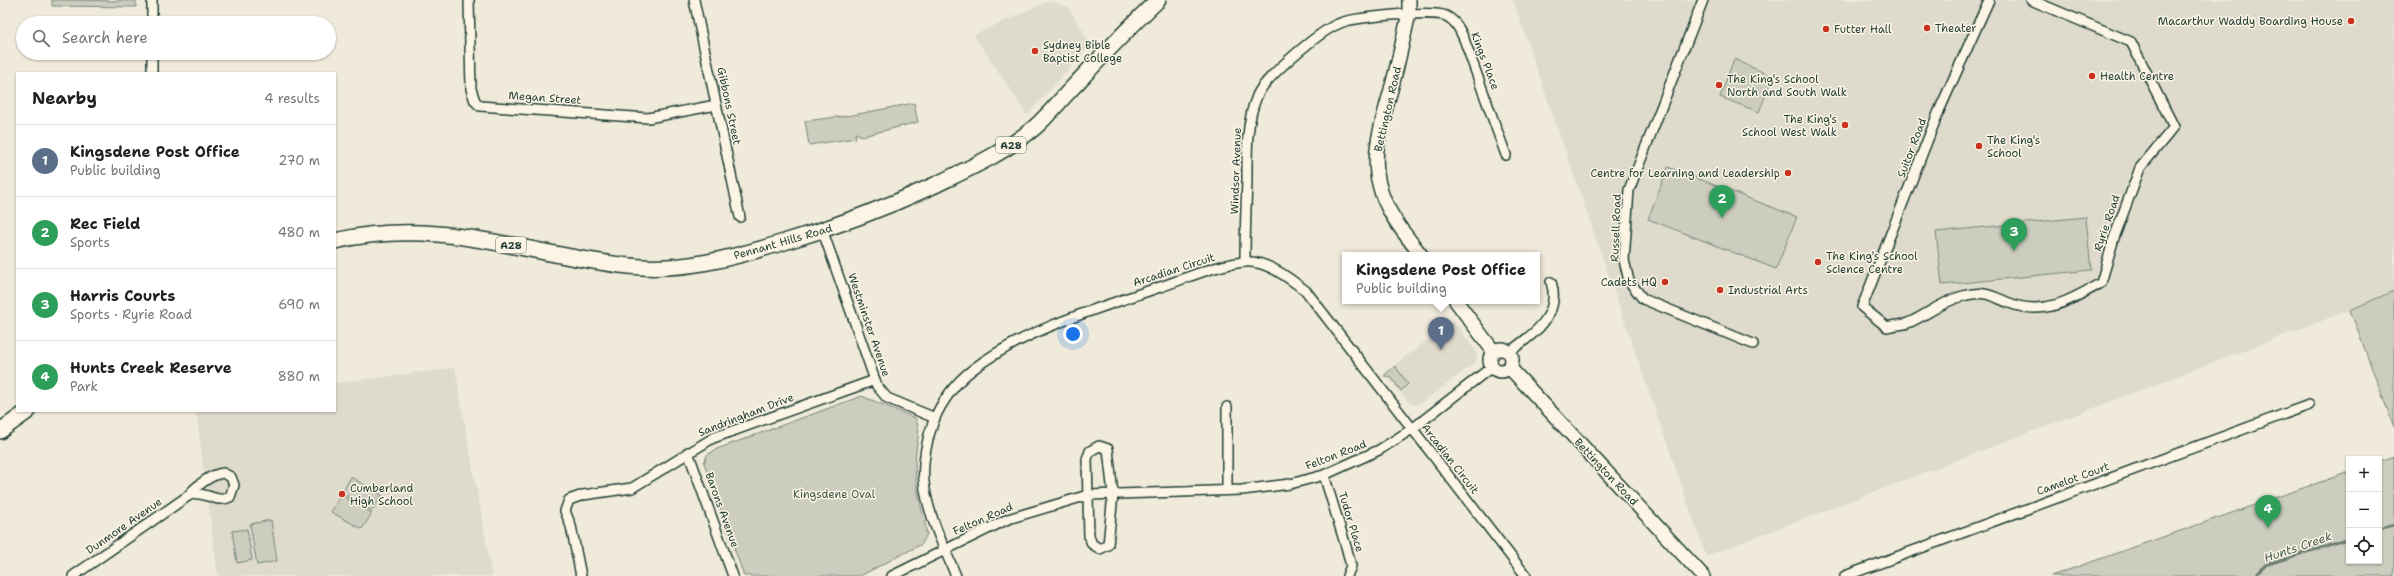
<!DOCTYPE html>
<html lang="en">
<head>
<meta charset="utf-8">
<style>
	body { margin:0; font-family:"Shantell Sans",sans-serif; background:#f6f6f6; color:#202124 }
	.controls { position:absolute; right:12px; bottom:12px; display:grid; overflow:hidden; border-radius:0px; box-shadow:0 1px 3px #0004 }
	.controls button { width:36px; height:36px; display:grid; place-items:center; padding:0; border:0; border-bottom:1px solid #e0e0e0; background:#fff; color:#202124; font:20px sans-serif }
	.you { position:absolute; left:1073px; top:334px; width:14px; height:14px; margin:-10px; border:3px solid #fff; border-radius:50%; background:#1a73e8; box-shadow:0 0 0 6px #1a73e833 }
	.badge { display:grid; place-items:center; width:26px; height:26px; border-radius:50%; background:#c8321e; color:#fff; font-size:13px; font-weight:700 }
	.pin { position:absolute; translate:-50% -33px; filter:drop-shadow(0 1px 2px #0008) }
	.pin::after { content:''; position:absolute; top:21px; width:14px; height:12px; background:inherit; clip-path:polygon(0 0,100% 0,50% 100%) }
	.popup { position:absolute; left:1342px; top:252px; width:198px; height:52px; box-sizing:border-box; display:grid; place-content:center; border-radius:0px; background:#fff; filter:drop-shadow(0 1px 3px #0005); font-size:13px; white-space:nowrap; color:#757577 }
	.popup b { font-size:15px; color:#202124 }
	.popup::after { content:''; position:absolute; left:50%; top:100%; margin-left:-8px; border:8px solid transparent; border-top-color:#fff }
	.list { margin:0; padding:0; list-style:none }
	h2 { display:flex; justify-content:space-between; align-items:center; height:52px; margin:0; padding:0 16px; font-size:17px }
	h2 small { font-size:13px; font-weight:400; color:#757577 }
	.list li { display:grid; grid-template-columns:26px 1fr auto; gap:12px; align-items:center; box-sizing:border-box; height:72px; padding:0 16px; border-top:1px solid #e0e0e0 }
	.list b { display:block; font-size:15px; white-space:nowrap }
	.list p { margin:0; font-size:13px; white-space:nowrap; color:#757577 }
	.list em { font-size:13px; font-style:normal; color:#757577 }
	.icon { flex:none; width:22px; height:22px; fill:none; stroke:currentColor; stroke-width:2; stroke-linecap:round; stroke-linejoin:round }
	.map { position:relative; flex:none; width:2394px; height:576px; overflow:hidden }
	.search { position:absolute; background:#fff; box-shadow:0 1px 3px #0004; left:16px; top:16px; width:320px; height:44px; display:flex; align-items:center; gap:10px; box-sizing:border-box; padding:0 14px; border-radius:22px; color:#757577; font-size:15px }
	.panel { position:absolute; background:#fff; box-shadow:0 1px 3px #0004; left:16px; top:72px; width:320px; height:340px; border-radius:0px }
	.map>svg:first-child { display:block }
	.built { fill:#dedbcc }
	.green { fill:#cccdbf; stroke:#76857a }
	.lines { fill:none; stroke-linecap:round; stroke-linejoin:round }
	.stream { stroke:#6c7d71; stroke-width:2.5 }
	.minor-casing { stroke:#1f3d34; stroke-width:12 }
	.secondary-casing { stroke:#1f3d34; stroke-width:16 }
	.trunk-casing { stroke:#1f3d34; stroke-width:18 }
	.minor { stroke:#fcf5e5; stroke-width:9 }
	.secondary { stroke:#fcf5e5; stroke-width:13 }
	.trunk { stroke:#fcf5e5; stroke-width:15 }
	.poi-dot { fill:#c8321e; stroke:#fcf5e5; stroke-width:1.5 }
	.labels { text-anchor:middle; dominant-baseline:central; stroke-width:3; stroke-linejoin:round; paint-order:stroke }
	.shield { fill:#fcf5e5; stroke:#617469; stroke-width:1 }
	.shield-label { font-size:10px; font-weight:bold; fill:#1f3d34 }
	.poi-label { font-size:11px; fill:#1f3d34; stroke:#fcf5e5; text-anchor:start }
	.street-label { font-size:11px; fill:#1f3d34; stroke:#fcf5e5 }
	.park-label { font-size:11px; fill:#425a50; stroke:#fcf5e5 }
	.water-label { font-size:12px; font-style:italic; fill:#455d53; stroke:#fcf5e5 }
</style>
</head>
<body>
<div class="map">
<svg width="2394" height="576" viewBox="0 0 2394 576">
	<rect width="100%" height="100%" fill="#efeada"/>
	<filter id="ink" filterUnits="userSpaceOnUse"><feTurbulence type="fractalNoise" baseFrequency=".025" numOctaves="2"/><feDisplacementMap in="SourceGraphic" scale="8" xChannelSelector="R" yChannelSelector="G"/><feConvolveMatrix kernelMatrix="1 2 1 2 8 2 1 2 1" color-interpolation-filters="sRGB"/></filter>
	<g filter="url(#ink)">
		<g class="built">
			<path d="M1513 0H2394V291L2350 310 1706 556Z"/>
			<path d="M1049 1 1068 7 1091 44 1027 115 974 35Z"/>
			<path d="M1453 321 1475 350 1477 356 1475 363 1421 403 1415 405 1409 403 1384 373Z"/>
			<path d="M455 368 492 576H218L196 411H335V383Z"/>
		</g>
		<g class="green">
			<path d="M52 0 136 1V7L52 6Z"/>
			<path d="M1734 59 1773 77 1759 112 1720 97Z"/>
			<path d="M914 103 918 122 863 136 855 133 856 138 809 145 805 121 853 115Z"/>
			<path d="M1668 167 1797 217 1776 269 1648 219Z"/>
			<path d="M2086 217 2091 270 1942 285 1936 232Z"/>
			<path d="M2394 291V427L2350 310Z"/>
			<path d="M1395 366 1408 384 1401 391 1391 377 1384 376Z"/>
			<path d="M862 396 915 418C922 432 917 437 916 451 912 481 922 506 927 534L922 544 860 576H744L704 463 707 455 717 449Z"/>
			<path d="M2394 456V576H2051L2349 472V561H2379V461Z"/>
			<path d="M351 477 382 495 372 511 342 493Z"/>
			<path d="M341 495 372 513 362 529 331 512Z"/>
			<path d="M271 520 277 561 257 565 250 524Z"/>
			<path d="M247 529 252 560 237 563 232 531Z"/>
		</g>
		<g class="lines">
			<g class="stream">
				<path d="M2379 529 2394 525"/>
				<path d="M2255 576 2266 565 2349 539"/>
			</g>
			<g class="minor-casing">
				<g id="minor">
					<path d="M152 0V23"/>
					<path d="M469 0 471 89 475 101 480 106 648 118 716 105"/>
					<path d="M694 0 740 217"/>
					<path d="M1703 0 1629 190 1624 260 1629 281 1643 299 1753 344"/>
					<path d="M1989 0 1939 111 1862 307 1887 327C1894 325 1902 325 1908 323 1926 316 1942 301 1963 296 1987 290 1991 296 2012 304 2045 316 2073 299 2101 283L2114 238 2140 168 2174 127 2131 42 2031 0"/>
					<path d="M152 53V73"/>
					<path d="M823 232 877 386 887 398 935 418"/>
					<path d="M1245 262C1245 235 1246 207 1247 180 1247 152 1246 122 1257 96 1264 78 1319 32 1338 24 1351 17 1433 10 1446 16 1456 21 1460 30 1464 39L1506 155"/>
					<path d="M1509 352C1533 335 1562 315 1551 282"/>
					<path d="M1099 446 1108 449 1113 494 1108 545 1100 549 1092 544 1089 536 1087 459 1090 451Z"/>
					<path d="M688 452 733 576"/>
					<path d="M223 473 231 477 234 485 230 497C215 505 204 488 188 496 195 487 211 474 223 473Z"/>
					<path d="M1324 475 1347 550 1351 566 1347 576"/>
					<path d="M1227 490V407"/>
					<path d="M73 576 188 496"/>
					<path d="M581 576 571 526 565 511 569 500 583 495 632 488 713 438 875 380"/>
					<path d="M892 576 1008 519 1088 495 1242 490 1290 484 1324 475 1379 450 1412 429 1493 366"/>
					<path d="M956 576C944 547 927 513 924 482 922 462 927 438 934 420 942 401 956 382 972 370 1023 330 1099 308 1160 287 1187 278 1215 265 1244 262 1266 260 1289 278 1306 291L1526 576"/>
					<path d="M1845 576 2309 405"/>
				</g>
			</g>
			<g class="secondary-casing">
				<g id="secondary">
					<path d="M1409 0V13C1404 36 1399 59 1393 82 1385 114 1370 151 1379 184 1385 211 1404 233 1421 255"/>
					<path d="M1456 301 1494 352"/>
					<circle cx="1501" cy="360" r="11"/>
					<path d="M1509 367 1703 576"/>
				</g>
			</g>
			<g class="trunk-casing">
				<g id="trunk">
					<path d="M335 241C442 216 525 255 629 266 681 272 732 258 781 243 835 227 885 208 935 185 970 168 1004 153 1034 128 1049 115 1061 99 1075 85 1102 56 1129 27 1158 0"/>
					<path d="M0 431 28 411"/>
				</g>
			</g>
			<use href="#minor" class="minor"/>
			<use href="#secondary" class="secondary"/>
			<use href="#trunk" class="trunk"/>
		</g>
	</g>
	<g class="poi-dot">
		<circle cx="2351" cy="21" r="4"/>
		<circle cx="1927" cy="28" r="4"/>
		<circle cx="1826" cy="29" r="4"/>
		<circle cx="1035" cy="51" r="4"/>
		<circle cx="2092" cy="76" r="4"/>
		<circle cx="1719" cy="85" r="4"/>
		<circle cx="1845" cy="125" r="4"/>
		<circle cx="1979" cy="146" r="4"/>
		<circle cx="1788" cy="173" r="4"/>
		<circle cx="1818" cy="262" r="4"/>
		<circle cx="1665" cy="282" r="4"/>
		<circle cx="1720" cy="290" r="4"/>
		<circle cx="342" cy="494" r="4"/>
	</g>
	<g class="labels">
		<g class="shield">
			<rect x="996" y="137" width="30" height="16" rx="3"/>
			<rect x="496" y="237" width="30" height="16" rx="3"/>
		</g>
		<g class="shield-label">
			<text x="1011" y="145">A28</text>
			<text x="511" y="245">A28</text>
		</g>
		<g class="poi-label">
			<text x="2343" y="21" text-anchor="end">Macarthur Waddy Boarding House</text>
			<text x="1935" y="28">Theater</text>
			<text x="1834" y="29">Futter Hall</text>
			<text x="1043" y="45">Sydney Bible<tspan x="1043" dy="13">Baptist College</tspan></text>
			<text x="2100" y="76">Health Centre</text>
			<text x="1727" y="79">The King's School<tspan x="1727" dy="13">North and South Walk</tspan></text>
			<text x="1837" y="119" text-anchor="end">The King's<tspan x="1837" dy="13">School West Walk</tspan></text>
			<text x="1987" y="140">The King's<tspan x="1987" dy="13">School</tspan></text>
			<text x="1780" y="173" text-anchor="end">Centre for Learning and Leadership</text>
			<text x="1826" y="256">The King's School<tspan x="1826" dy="13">Science Centre</tspan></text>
			<text x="1657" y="282" text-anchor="end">Cadets HQ</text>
			<text x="1728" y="290">Industrial Arts</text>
			<text x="350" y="488">Cumberland<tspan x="350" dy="13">High School</tspan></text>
		</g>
		<g class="street-label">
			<text transform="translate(1485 61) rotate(69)">Kings Place</text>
			<text transform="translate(545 98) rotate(4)">Megan Street</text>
			<text transform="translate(729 106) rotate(78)">Gibbons Street</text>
			<text transform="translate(1388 109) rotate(-77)">Bettington Road</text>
			<text transform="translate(1912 148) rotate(-69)">Suitor Road</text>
			<text transform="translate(1236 171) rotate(-88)">Windsor Avenue</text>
			<text transform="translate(2107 223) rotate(-71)">Ryrie Road</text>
			<text transform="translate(1616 228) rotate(-88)">Russell Road</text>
			<text transform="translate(783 242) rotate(-16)">Pennant Hills Road</text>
			<text transform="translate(1174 270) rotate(-18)">Arcadian Circuit</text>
			<text transform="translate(869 325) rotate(71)">Westminster Avenue</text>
			<text transform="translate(746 415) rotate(-21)">Sandringham Drive</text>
			<text transform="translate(1336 455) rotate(-21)">Felton Road</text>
			<text transform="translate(1450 459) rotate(52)">Arcadian Circuit</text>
			<text transform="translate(1606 472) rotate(47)">Bettington Road</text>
			<text transform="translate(2073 479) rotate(-20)">Camelot Court</text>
			<text transform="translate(722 510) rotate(70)">Barons Avenue</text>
			<text transform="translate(983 519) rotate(-24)">Felton Road</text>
			<text transform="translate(1351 522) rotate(73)">Tudor Place</text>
			<text transform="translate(124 526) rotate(-35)">Dunmore Avenue</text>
		</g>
		<g class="park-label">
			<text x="834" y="494">Kingsdene Oval</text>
		</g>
		<g class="water-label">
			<text transform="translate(2298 547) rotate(-19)">Hunts Creek</text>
		</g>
	</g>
</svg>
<div class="controls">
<button>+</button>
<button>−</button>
<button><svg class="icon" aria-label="locate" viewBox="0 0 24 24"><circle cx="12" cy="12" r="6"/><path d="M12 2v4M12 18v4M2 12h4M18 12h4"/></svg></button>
</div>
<div class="you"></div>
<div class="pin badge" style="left:1441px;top:350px;background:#5c6f8a">1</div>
<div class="popup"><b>Kingsdene Post Office</b>Public building</div>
<div class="pin badge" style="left:1722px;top:218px;background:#2e9e5b">2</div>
<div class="pin badge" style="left:2014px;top:251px;background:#2e9e5b">3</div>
<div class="pin badge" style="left:2268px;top:528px;background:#2e9e5b">4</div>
<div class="search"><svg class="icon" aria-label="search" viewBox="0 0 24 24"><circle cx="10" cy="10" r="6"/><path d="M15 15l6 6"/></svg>Search here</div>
<section class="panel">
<h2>Nearby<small>4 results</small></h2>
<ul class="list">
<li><span class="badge" style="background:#5c6f8a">1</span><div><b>Kingsdene Post Office</b><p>Public building</p></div><em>270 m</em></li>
<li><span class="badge" style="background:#2e9e5b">2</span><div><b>Rec Field</b><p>Sports</p></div><em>480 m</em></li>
<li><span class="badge" style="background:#2e9e5b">3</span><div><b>Harris Courts</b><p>Sports · Ryrie Road</p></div><em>690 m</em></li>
<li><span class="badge" style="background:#2e9e5b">4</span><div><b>Hunts Creek Reserve</b><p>Park</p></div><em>880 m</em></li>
</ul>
</section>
</div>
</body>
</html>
